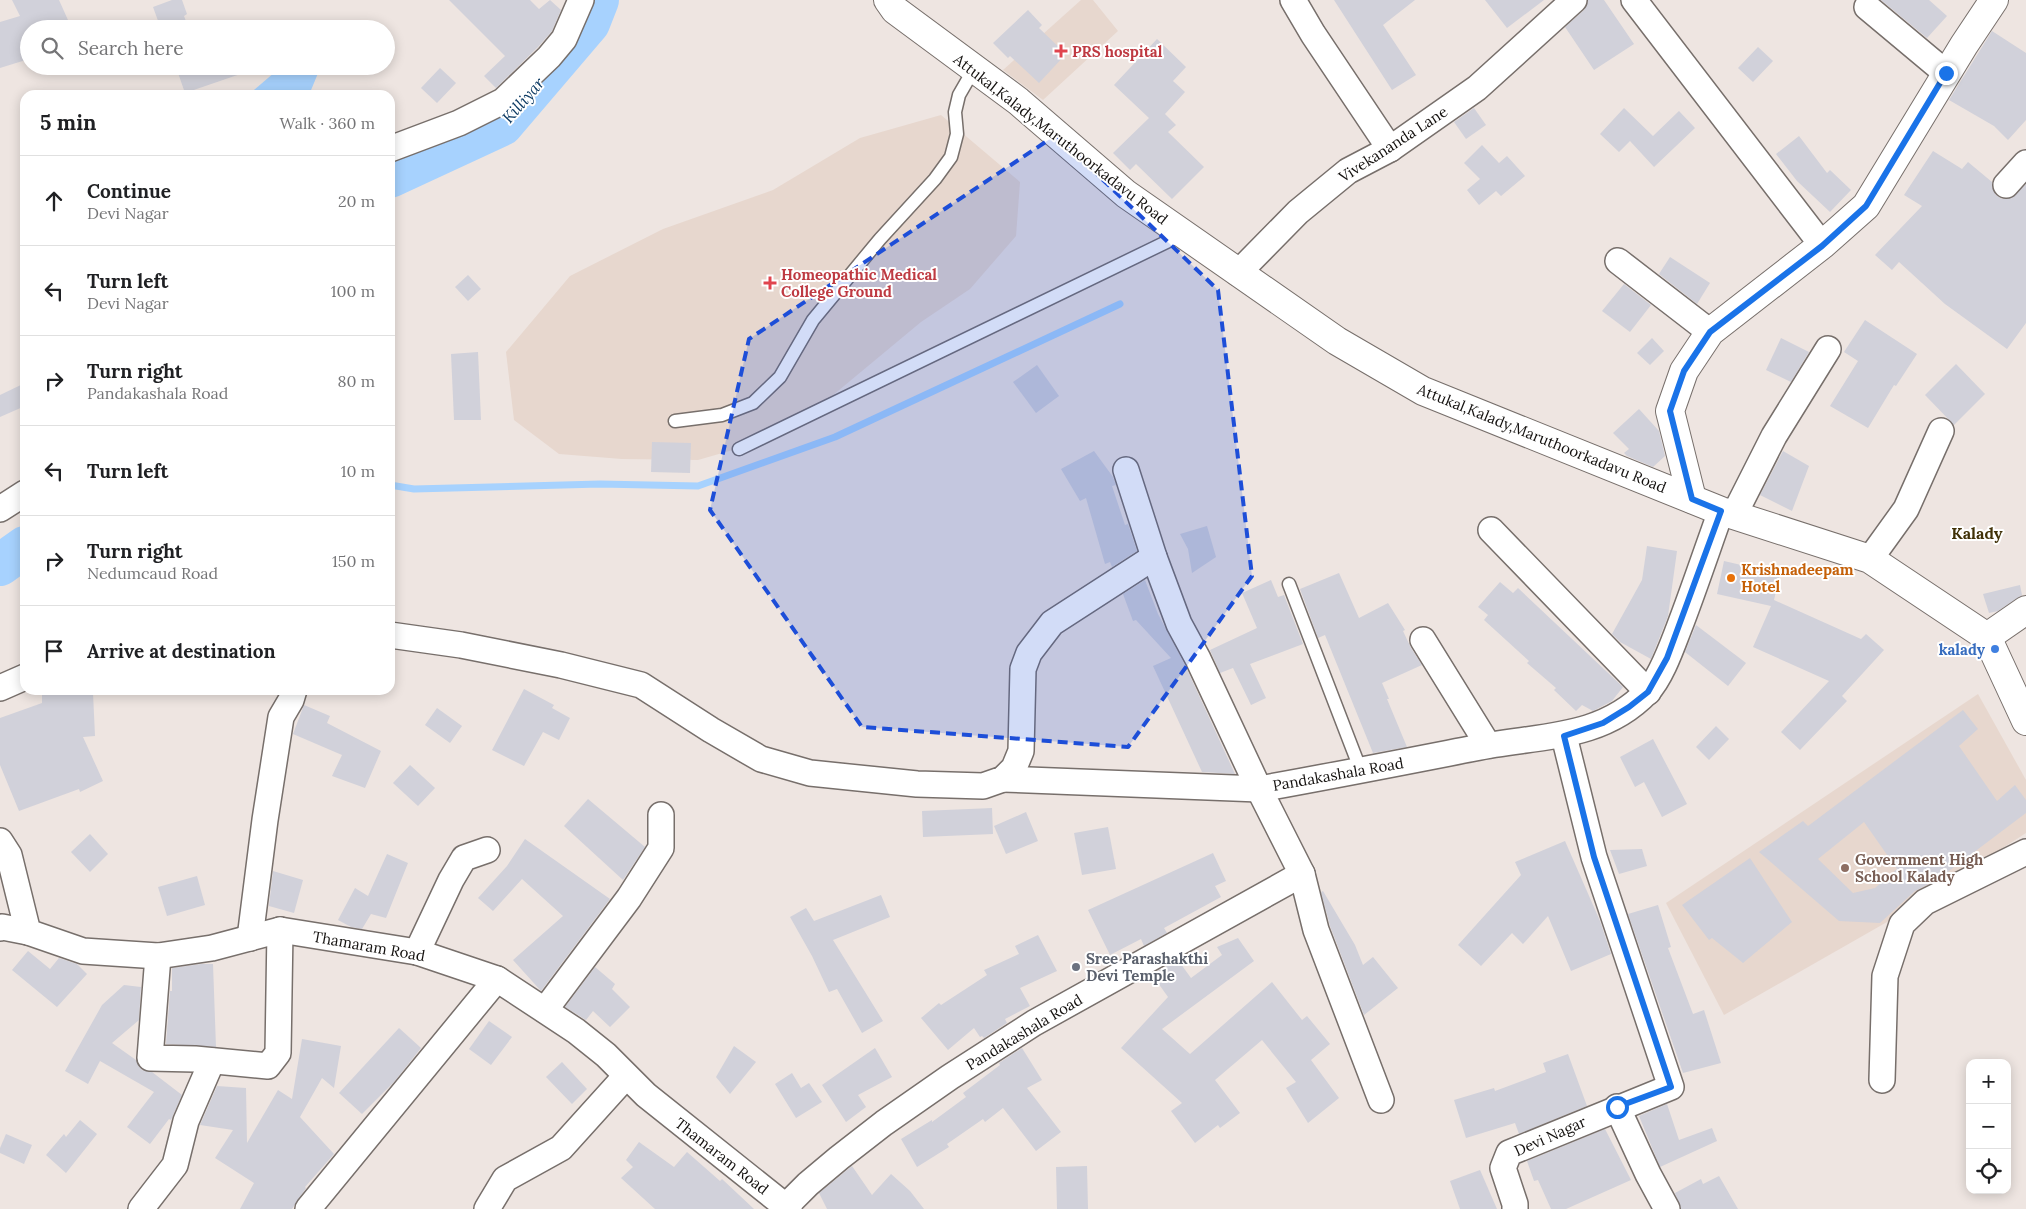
<!DOCTYPE html>
<html lang="en">
<head>
<meta charset="utf-8">
<style>
	body { margin:0; font-family:Lora,serif; background:#f6f6f6; color:#202124 }
	.controls { position:absolute; right:15px; bottom:15px; display:grid; overflow:hidden; border-radius:10px; box-shadow:0 2px 12px #0003 }
	.controls button { width:45px; height:45px; display:grid; place-items:center; padding:0; border:0; border-bottom:1px solid #e0e0e0; background:#fff; color:#202124; font:25px sans-serif }
	.stop { position:absolute; width:15px; height:15px; margin:-11px; border:4px solid #1a73e8; border-radius:50%; background:#fff }
	.stop.end { background:#1a73e8; border-color:#fff; box-shadow:0 1px 5px #0008 }
	.list { margin:0; padding:0; list-style:none }
	h2 { display:flex; justify-content:space-between; align-items:center; height:65px; margin:0; padding:0 20px; font-size:21px }
	h2 small { font-size:16px; font-weight:400; color:#757577 }
	.list li { display:grid; grid-template-columns:32px 1fr auto; gap:15px; align-items:center; box-sizing:border-box; height:90px; padding:0 20px; border-top:1px solid #e0e0e0 }
	.list b { display:block; font-size:19px; white-space:nowrap }
	.list p { margin:0; font-size:16px; white-space:nowrap; color:#757577 }
	.list em { font-size:16px; font-style:normal; color:#757577 }
	.icon { flex:none; width:28px; height:28px; fill:none; stroke:currentColor; stroke-width:2; stroke-linecap:round; stroke-linejoin:round }
	.map { position:relative; flex:none; width:2026px; height:1209px; overflow:hidden }
	.search { position:absolute; background:#fff; box-shadow:0 2px 12px #0003; left:20px; top:20px; width:375px; height:55px; display:flex; align-items:center; gap:12px; box-sizing:border-box; padding:0 18px; border-radius:28px; color:#757577; font-size:19px }
	.panel { position:absolute; background:#fff; box-shadow:0 2px 12px #0003; left:20px; top:90px; width:375px; height:605px; border-radius:15px }
	.map>svg:first-child { display:block }
	.built { fill:#e7d7ce }
	.water { fill:#a7d2fe }
	.lines { fill:none; stroke-linecap:round; stroke-linejoin:round }
	.stream { stroke:#a7d2fe; stroke-width:7 }
	.river { stroke:#a7d2fe; stroke-width:42 }
	.building { fill:#d1d1da; fill-rule:evenodd }
	.service-casing { stroke:#776f6b; stroke-width:15 }
	.minor-casing { stroke:#776f6b; stroke-width:28 }
	.tertiary-casing { stroke:#776f6b; stroke-width:30 }
	.secondary-casing { stroke:#776f6b; stroke-width:30 }
	.service { stroke:#fff; stroke-width:12 }
	.minor { stroke:#fff; stroke-width:25 }
	.tertiary { stroke:#fff; stroke-width:28 }
	.secondary { stroke:#fff; stroke-width:28 }
	.route { stroke:#1a73e8; stroke-width:6 }
	.marked { fill:#1d4ed8; fill-opacity:0.2; stroke:#1d4ed8; stroke-width:4; stroke-dasharray:10 6; stroke-linejoin:round }
	.health-dot { fill:#e0444e; stroke:#fff; stroke-width:2 }
	.food-dot { fill:#e8710a; stroke:#fff; stroke-width:2 }
	.shop-dot { fill:#3f7fe0; stroke:#fff; stroke-width:2 }
	.education-dot { fill:#8d6e63; stroke:#fff; stroke-width:2 }
	.worship-dot { fill:#6b7280; stroke:#fff; stroke-width:2 }
	.labels { text-anchor:middle; dominant-baseline:central; stroke-width:4; stroke-linejoin:round; paint-order:stroke }
	.health-label { font-size:15px; font-weight:bold; fill:#be3a42; stroke:#fff; text-anchor:start }
	.street-label { font-size:15px; fill:#13100e; stroke:#fff }
	.food-label { font-size:15px; font-weight:bold; fill:#c56008; stroke:#fff; text-anchor:start }
	.shop-label { font-size:15px; font-weight:bold; fill:#366cbe; stroke:#fff; text-anchor:end }
	.education-label { font-size:15px; font-weight:bold; fill:#785e54; stroke:#fff; text-anchor:start }
	.worship-label { font-size:15px; font-weight:bold; fill:#5b616d; stroke:#fff; text-anchor:start }
	.water-label { font-size:16px; font-style:italic; fill:#0c3a63; stroke:#fff }
	.neighbourhood-label { font-size:16px; font-weight:bold; fill:#403107; stroke:#fff }
</style>
</head>
<body>
<div class="map">
<svg width="2026" height="1209" viewBox="0 0 2026 1209">
	<rect width="100%" height="100%" fill="#eee5e1"/>
	<g class="built">
		<path d="M1081 0H1093L1118 31 1043 100 1003 70Z"/>
		<path d="M941 115 1020 182 1016 236 970 289 921 322 785 435 698 460 622 459 559 454 514 420 506 352 570 276 663 229 773 190 860 138Z"/>
		<path d="M1978 694 2026 780V833L1894 918 1724 1015 1666 903Z"/>
	</g>
	<path class="water" d="M282 66H321L309 95H248Z"/>
	<g class="lines">
		<path class="stream" d="M390 485 414 489 600 484 698 486 835 437 1120 304"/>
		<g class="river">
			<path d="M390 177 502 125 589 23 598 0"/>
			<path d="M0 565 25 547"/>
		</g>
	</g>
	<g class="building">
		<path d="M12 0H59L72 29H29V59L0 68V22L20 16Z"/>
		<path d="M172 0H182L187 14 184 16 189 29H161L153 7Z"/>
		<path d="M449 0H530L539 9 550 0 561 10 552 31 538 47 496 88 484 76 505 56Z"/>
		<path d="M1334 0H1415L1383 25 1416 75 1392 90Z"/>
		<path d="M1485 0H1544L1507 28Z"/>
		<path d="M1588 0H1604L1634 44 1594 70 1565 27 1584 10Z"/>
		<path d="M1881 0H1929L1947 16 1927 38Z"/>
		<path d="M1028 10 1042 25 1039 28 1066 54 1039 83 1010 56 1008 58 993 43Z"/>
		<path d="M1992 31 2026 53V120L2008 140 1994 126 1949 100Z"/>
		<path d="M1157 39 1186 67 1173 81 1185 92 1165 114 1176 125 1168 132 1204 167 1172 199 1136 164 1130 170 1113 153 1149 118 1114 85Z"/>
		<path d="M1758 47 1773 61 1753 82 1738 68Z"/>
		<path d="M187 66H254L255 69 185 93 177 70Z"/>
		<path d="M440 68 456 83 437 103 421 88Z"/>
		<path d="M1474 108 1486 125 1466 139 1454 122Z"/>
		<path d="M1624 108 1653 136 1679 111 1695 128 1654 167 1630 141 1619 152 1600 134Z"/>
		<path d="M1799 136 1827 173 1830 170 1851 190 1830 212 1797 181 1776 154Z"/>
		<path d="M1482 145 1499 163 1507 156 1525 176 1501 196 1496 191 1479 205 1467 190 1480 179 1464 163Z"/>
		<path d="M1933 151 1962 169 1968 162 1992 182 1993 190 1996 195 2002 199 2011 198 2026 184V323L2007 349 1945 304 1899 262 1892 270 1875 255 1922 206 1904 195Z"/>
		<path d="M1670 257 1710 283 1697 304 1659 274Z"/>
		<path d="M468 275 481 289 468 301 455 287Z"/>
		<path d="M1624 284 1651 305 1630 332 1602 311Z"/>
		<path d="M1865 320 1917 354 1896 386 1894 385 1868 428 1830 406 1858 361 1844 352Z"/>
		<path d="M1652 338 1664 351 1650 365 1637 353Z"/>
		<path d="M1781 338 1809 352 1791 382 1766 370Z"/>
		<path d="M478 352 481 420H454L451 354Z"/>
		<path d="M1956 364 1985 394 1954 425 1925 395Z"/>
		<path d="M1037 365 1059 396 1036 413 1013 382Z"/>
		<path d="M25 383V406L0 417V395Z"/>
		<path d="M1639 409 1659 431 1665 456 1653 467 1627 456 1624 453 1629 449 1613 433Z"/>
		<path d="M652 442 691 443 690 473 651 472Z"/>
		<path d="M1094 451 1113 477 1116 485 1112 486 1125 525 1128 524 1137 551 1112 567 1110 562 1105 564 1086 498 1080 501 1061 469Z"/>
		<path d="M1783 451 1809 466 1792 511 1760 495Z"/>
		<path d="M1207 526 1216 557 1192 573 1188 549 1180 534Z"/>
		<path d="M1647 546 1677 551 1668 616 1651 659 1620 642 1612 634 1642 580Z"/>
		<path d="M1724 561 1780 574 1774 600 1861 639 1866 634 1884 650 1842 696 1847 701 1800 750 1781 732 1829 681 1753 647 1771 606 1717 594Z"/>
		<path d="M1339 573 1359 618 1388 603 1405 630 1403 631 1411 648 1422 665 1382 683 1389 699H1387L1407 747 1373 753 1325 635 1318 638 1300 589Z"/>
		<path d="M1145 580 1158 614 1185 665 1235 774 1202 772 1153 666 1171 658 1136 620 1133 621 1123 594Z"/>
		<path d="M1271 580 1278 597 1284 595 1303 644 1250 664 1266 698 1251 705 1233 668 1220 673 1210 650 1257 628 1242 593Z"/>
		<path d="M1500 582 1513 593 1518 588 1623 687 1612 701 1593 711 1582 705 1576 711 1554 690 1556 688 1527 663 1529 661 1484 620 1488 615 1478 607Z"/>
		<path d="M2020 585 2022 595 1998 611 1989 613 1983 594Z"/>
		<path d="M1696 625 1746 663 1728 686 1685 652Z"/>
		<path d="M524 689 554 705 552 708 570 718 559 740 543 732 524 766 492 750Z"/>
		<path d="M93 693 95 736 83 737 103 781 80 792 79 789 19 811 0 765V718L42 703V695Z"/>
		<path d="M304 705 330 716 327 723 381 751 365 788 332 776 342 755 293 734Z"/>
		<path d="M437 708 462 726 450 743 425 725Z"/>
		<path d="M1963 710 1978 729 1959 746 1997 801 2015 785 2026 800V813L1937 880 1915 891 1880 923 1839 921 1759 852 1803 821 1808 826ZM1864 822 1897 869 1875 888 1853 893 1818 859Z"/>
		<path d="M1716 726 1729 739 1709 760 1696 747Z"/>
		<path d="M1653 739 1687 804 1662 817 1644 782 1635 787 1620 757Z"/>
		<path d="M410 765 435 788 418 806 393 783Z"/>
		<path d="M588 799 645 847 623 880 564 826Z"/>
		<path d="M992 808 993 834 923 837 922 811Z"/>
		<path d="M1026 812 1038 841 1006 854 994 826Z"/>
		<path d="M1108 827 1116 869 1082 875 1074 833Z"/>
		<path d="M90 834 108 854 90 872 71 852Z"/>
		<path d="M525 839 610 899 541 991 513 960 563 916 522 879 493 911 478 898 507 866Z"/>
		<path d="M1565 841 1600 921 1611 954 1571 971 1548 916 1523 944 1512 933 1481 966 1458 945 1521 875 1515 862Z"/>
		<path d="M1642 849 1647 866 1619 874 1610 850Z"/>
		<path d="M1213 853 1226 881 1215 886 1221 897 1164 928 1167 933 1144 946 1141 939 1110 955 1088 910Z"/>
		<path d="M387 854 408 863 386 918 371 914 362 929 351 927 338 920 355 888 368 896Z"/>
		<path d="M1750 858 1792 922 1743 963 1712 938 1709 940 1682 905Z"/>
		<path d="M273 871 303 880 294 913 269 906Z"/>
		<path d="M197 876 205 905 167 916 158 887Z"/>
		<path d="M1323 891 1355 945 1363 965 1373 957 1398 988 1364 1015 1330 926 1321 892Z"/>
		<path d="M881 895 890 917 833 940 883 1021 862 1033 837 989 829 992 812 956 790 917 806 908 814 921Z"/>
		<path d="M1658 905 1671 947 1668 948 1693 1014 1704 1010 1721 1063 1683 1073 1628 914Z"/>
		<path d="M1038 935 1057 971 1020 988 1030 1006 1005 1019 1007 1023 984 1038 982 1036 980 1037 974 1028 948 1050 921 1018 939 1003 941 1005 987 975 984 970 1019 954 1015 946Z"/>
		<path d="M1238 938 1254 961 1162 1029 1190 1054 1272 982 1302 1020 1307 1016 1330 1044 1311 1060 1339 1098 1308 1123 1286 1088 1296 1082 1262 1040 1215 1080 1240 1113 1220 1128 1218 1125 1195 1143 1171 1111 1182 1103 1121 1048 1168 997 1153 976 1157 973 1156 972 1178 960 1191 978 1222 955 1217 947Z"/>
		<path d="M28 951 50 969 59 958 77 964 87 974 57 1007 12 970Z"/>
		<path d="M201 964H213L216 1047 166 1044 170 991H172V968Z"/>
		<path d="M595 967 615 984 612 989 630 1007 610 1027 593 1011 586 1020 565 1007Z"/>
		<path d="M124 985 141 987 139 1020 112 1043 136 1060 142 1070 152 1072 182 1095 171 1120 169 1119 150 1144 127 1127 154 1092 100 1061 88 1084 65 1071 102 1005Z"/>
		<path d="M489 1021 512 1037 491 1065 469 1049Z"/>
		<path d="M399 1028 421 1048 394 1082 362 1114 339 1093Z"/>
		<path d="M302 1039 341 1046 334 1088 322 1078 300 1117 334 1154 305 1187 306 1188 292 1209H240L254 1183 215 1158 233 1130 200 1125 217 1086 246 1088 247 1143 278 1090 292 1099Z"/>
		<path d="M734 1046 756 1062 730 1094 716 1077Z"/>
		<path d="M875 1048 892 1077 858 1095 866 1107 846 1122 822 1085Z"/>
		<path d="M1022 1048 1042 1080 1027 1088 1061 1132 1036 1151 1003 1108 985 1122 983 1119 947 1144 949 1147 917 1167 901 1139 932 1120V1122L966 1097 963 1093 1000 1065 999 1063Z"/>
		<path d="M1568 1054 1587 1106 1519 1134 1515 1123 1466 1138 1454 1100 1494 1088 1495 1091 1546 1072 1543 1063Z"/>
		<path d="M562 1062 587 1089 572 1104 546 1077Z"/>
		<path d="M792 1073 801 1088 809 1083 822 1102 796 1118 775 1084Z"/>
		<path d="M1667 1104 1679 1140 1712 1128 1717 1141 1660 1167 1639 1116Z"/>
		<path d="M80 1120 97 1134 66 1173 46 1155 64 1134 66 1137Z"/>
		<path d="M1605 1129 1631 1180 1566 1209H1551L1538 1180 1534 1181 1527 1161Z"/>
		<path d="M6 1134 32 1145 24 1164 0 1153V1148Z"/>
		<path d="M639 1142 674 1167 687 1152 720 1181 722 1179 754 1209H655L621 1178 633 1167 626 1160Z"/>
		<path d="M852 1166 872 1195 891 1174 910 1191 924 1209H827L819 1193Z"/>
		<path d="M1087 1166 1088 1209H1057L1056 1167Z"/>
		<path d="M1480 1170 1497 1209H1460L1450 1181Z"/>
		<path d="M1719 1176 1738 1209H1681L1675 1193 1701 1179 1703 1184Z"/>
	</g>
	<g class="lines">
		<g class="service-casing">
			<g id="service">
				<path d="M675 421 722 415 753 403 780 377 813 320 880 239 935 179 951 157 957 134 955 112 959 95 974 69"/>
				<path d="M739 449 1183 234"/>
				<path d="M1289 584 1361 771"/>
			</g>
		</g>
		<g class="minor-casing">
			<g id="minor">
				<path d="M1293 0 1313 34 1390 149"/>
				<path d="M1634 0 1822 245"/>
				<path d="M1867 7 1946 73"/>
				<path d="M390 149 459 123 503 101 549 57 564 39 581 0"/>
				<path d="M2006 185 2026 163"/>
				<path d="M1618 261 1710 332"/>
				<path d="M1238 273 1298 212 1348 171 1390 149 1477 88 1574 0"/>
				<path d="M0 509 25 493"/>
				<path d="M1734 515 1774 436 1828 349"/>
				<path d="M1491 530 1648 692"/>
				<path d="M1870 559 1906 509 1941 431"/>
				<path d="M390 635 461 645 561 665 641 685 711 730 761 759 810 773 917 784 983 786 1003 779 1014 768 1021 751 1023 669 1029 653 1052 623 1154 557"/>
				<path d="M1423 640 1488 745"/>
				<path d="M0 688 25 677"/>
				<path d="M1003 779 1259 789 1198 659 1179 624 1154 557 1126 470"/>
				<path d="M0 841 9 855 28 932 83 951 158 956 212 948 280 930 417 952 497 979 576 1031 606 1055 646 1095 789 1209"/>
				<path d="M1302 874 1316 930 1381 1100"/>
				<path d="M0 928 2 927 28 932"/>
				<path d="M250 938 265 820 281 717 291 700 294 690"/>
				<path d="M417 952 451 880 464 858 487 850"/>
				<path d="M158 956 150 1058 195 1059 268 1066 278 1053 280 930"/>
				<path d="M545 1010 629 898 661 848V815"/>
				<path d="M1882 1080 1885 976 1902 924 1925 902 2026 852"/>
				<path d="M1617 1107 1648 1174 1667 1209"/>
				<path d="M786 1206 808 1184 839 1158 884 1123 950 1077 1034 1023 1302 874 1259 789C1332 776 1403 762 1475 748 1536 735 1600 741 1647 692 1661 678 1672 646 1679 628 1694 589 1707 550 1721 511"/>
				<path d="M141 1209 175 1165 186 1121 212 1061"/>
				<path d="M308 1209 497 979"/>
				<path d="M487 1209 505 1179 561 1148 626 1076"/>
				<path d="M1515 1209V1204L1503 1168 1509 1153 1671 1087 1594 857 1564 736"/>
			</g>
		</g>
		<g class="tertiary-casing">
			<g id="tertiary">
				<path d="M888 0 895 10 1018 101 1126 194 1337 341 1423 391 1721 511 1870 559 1987 637 2026 721"/>
				<path d="M1987 637 2026 610"/>
			</g>
		</g>
		<g class="secondary-casing">
			<path id="secondary" d="M1692 499 1670 411 1684 371 1710 332 1822 245 1866 206 1964 45 1994 0"/>
		</g>
		<use href="#service" class="service"/>
		<use href="#minor" class="minor"/>
		<use href="#tertiary" class="tertiary"/>
		<use href="#secondary" class="secondary"/>
	</g>
	<g class="lines">
		<path class="route" d="M1617 1107 1671 1087 1594 857 1564 736 1603 723 1629 707 1648 692 1667 658 1721 511 1692 499 1670 411 1684 371 1710 332 1822 246 1866 206 1946 73"/>
	</g>
	<path class="marked" d="M1056 135 1218 290 1252 576 1128 747 862 727 710 510 749 339Z"/>
	<g class="health-dot">
		<path d="M1058.5 43.5h5v5h5v5h-5v5h-5v-5h-5v-5h5z"/>
		<path d="M767.5 275.5h5v5h5v5h-5v5h-5v-5h-5v-5h5z"/>
	</g>
	<circle class="food-dot" cx="1731" cy="578" r="5"/>
	<circle class="shop-dot" cx="1995" cy="649" r="5"/>
	<circle class="education-dot" cx="1845" cy="868" r="5"/>
	<circle class="worship-dot" cx="1076" cy="967" r="5"/>
	<g class="labels">
		<g class="health-label">
			<text x="1072" y="51">PRS hospital</text>
			<text x="781" y="274">Homeopathic Medical<tspan x="781" dy="17">College Ground</tspan></text>
		</g>
		<g class="street-label">
			<text transform="translate(1061 139) rotate(38)">Attukal,Kalady,Maruthoorkadavu Road</text>
			<text transform="translate(1393 144) rotate(-33)">Vivekananda Lane</text>
			<text transform="translate(1542 438) rotate(22)">Attukal,Kalady,Maruthoorkadavu Road</text>
			<text transform="translate(1338 774) rotate(-10)">Pandakashala Road</text>
			<text transform="translate(369 946) rotate(10)">Thamaram Road</text>
			<text transform="translate(1024 1032) rotate(-31)">Pandakashala Road</text>
			<text transform="translate(1550 1136) rotate(-24)">Devi Nagar</text>
			<text transform="translate(722 1156) rotate(38)">Thamaram Road</text>
		</g>
		<g class="food-label">
			<text x="1741" y="569">Krishnadeepam<tspan x="1741" dy="17">Hotel</tspan></text>
		</g>
		<g class="shop-label">
			<text x="1985" y="649">kalady</text>
		</g>
		<g class="education-label">
			<text x="1855" y="859">Government High<tspan x="1855" dy="17">School Kalady</tspan></text>
		</g>
		<g class="worship-label">
			<text x="1086" y="958">Sree Parashakthi<tspan x="1086" dy="17">Devi Temple</tspan></text>
		</g>
		<g class="water-label">
			<text transform="translate(523 100) rotate(-49)">Killiyar</text>
		</g>
		<g class="neighbourhood-label">
			<text x="1977" y="533">Kalady</text>
		</g>
	</g>
</svg>
<div class="controls">
<button>+</button>
<button>−</button>
<button><svg class="icon" aria-label="locate" viewBox="0 0 24 24"><circle cx="12" cy="12" r="6"/><path d="M12 2v4M12 18v4M2 12h4M18 12h4"/></svg></button>
</div>
<div class="stop" style="left:1617px;top:1107px"></div>
<div class="stop end" style="left:1946px;top:73px"></div>
<div class="search"><svg class="icon" aria-label="search" viewBox="0 0 24 24"><circle cx="10" cy="10" r="6"/><path d="M15 15l6 6"/></svg>Search here</div>
<section class="panel">
<h2>5 min<small>Walk · 360 m</small></h2>
<ul class="list">
<li><svg class="icon" aria-label="ahead" viewBox="0 0 24 24"><path d="M12 20V5M6 11l6-6 6 6"/></svg><div><b>Continue</b><p>Devi Nagar</p></div><em>20 m</em></li>
<li><svg class="icon" aria-label="left" viewBox="0 0 24 24"><path d="M17 20v-9H6M10 6l-5 5 5 5"/></svg><div><b>Turn left</b><p>Devi Nagar</p></div><em>100 m</em></li>
<li><svg class="icon" aria-label="right" viewBox="0 0 24 24"><path d="M7 20v-9h11M14 6l5 5-5 5"/></svg><div><b>Turn right</b><p>Pandakashala Road</p></div><em>80 m</em></li>
<li><svg class="icon" aria-label="left" viewBox="0 0 24 24"><path d="M17 20v-9H6M10 6l-5 5 5 5"/></svg><div><b>Turn left</b></div><em>10 m</em></li>
<li><svg class="icon" aria-label="right" viewBox="0 0 24 24"><path d="M7 20v-9h11M14 6l5 5-5 5"/></svg><div><b>Turn right</b><p>Nedumcaud Road</p></div><em>150 m</em></li>
<li><svg class="icon" aria-label="arrive" viewBox="0 0 24 24"><path d="M6 21V4h12l-3 4 3 4H6"/></svg><div><b>Arrive at destination</b></div></li>
</ul>
</section>
</div>
</body>
</html>
